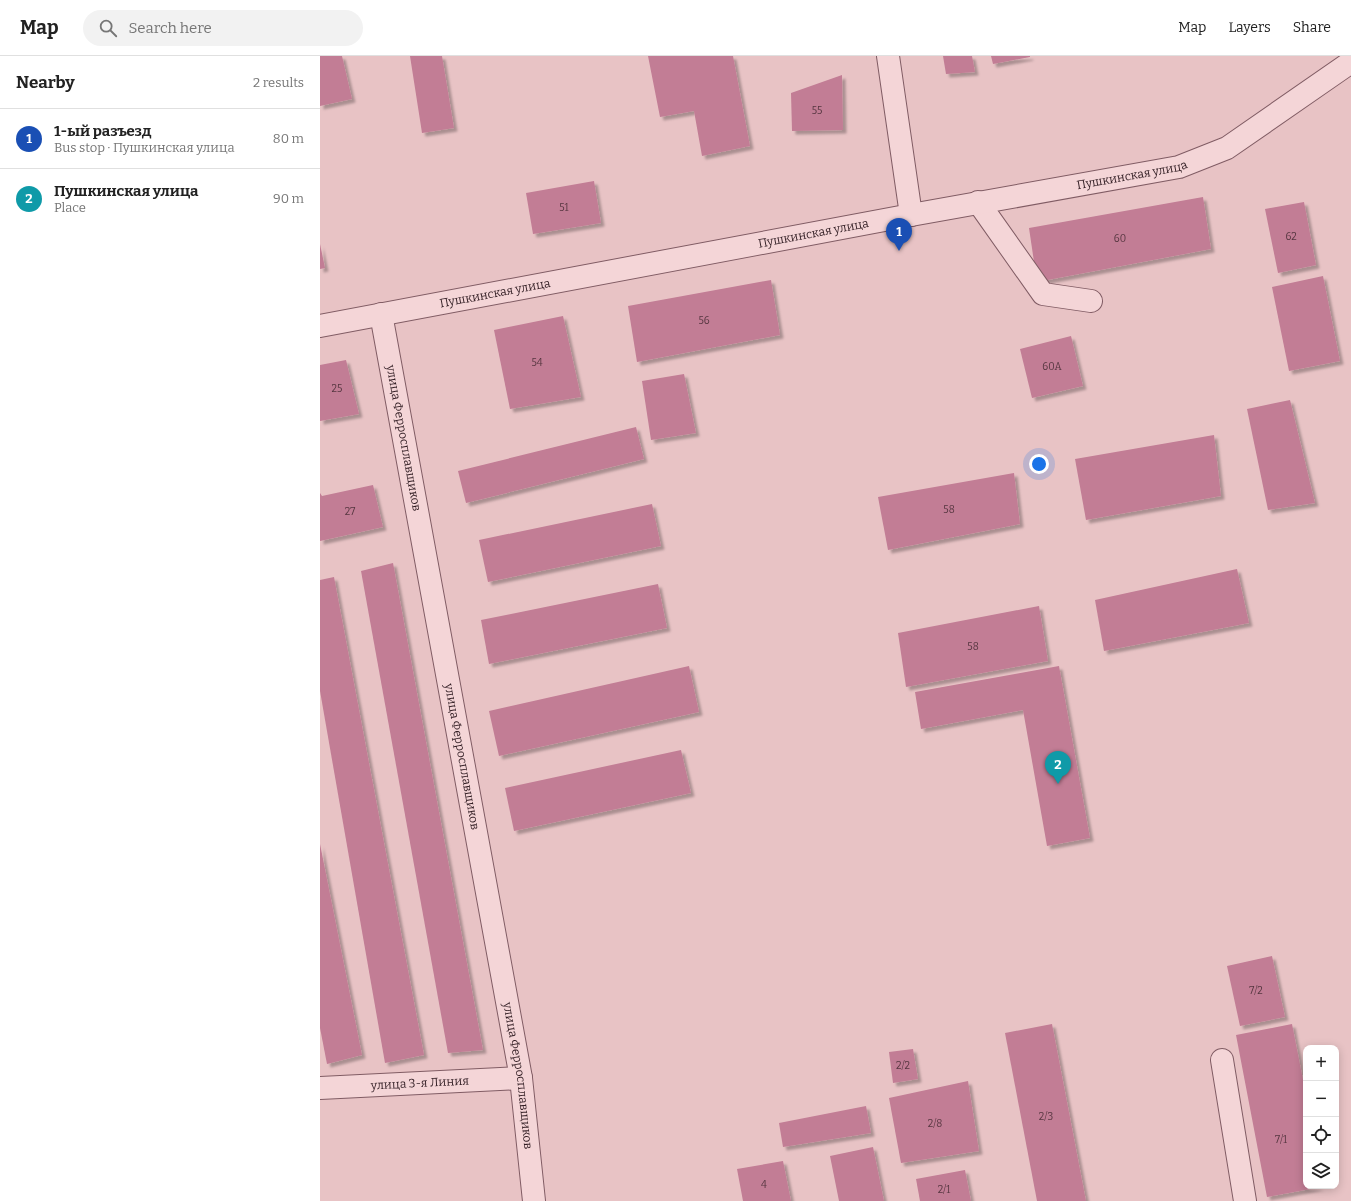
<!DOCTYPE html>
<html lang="en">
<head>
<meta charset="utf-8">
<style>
	body { margin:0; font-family:Bitter,serif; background:#f2f2f2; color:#222 }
	.controls { position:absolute; right:12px; bottom:12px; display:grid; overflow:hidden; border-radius:8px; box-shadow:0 2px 10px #0003 }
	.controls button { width:36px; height:36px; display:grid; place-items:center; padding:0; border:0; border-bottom:1px solid #e0e0e0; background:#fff; color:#222; font:20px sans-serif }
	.you { position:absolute; left:719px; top:408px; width:14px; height:14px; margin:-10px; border:3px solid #fff; border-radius:50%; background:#1a73e8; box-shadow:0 0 0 6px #1a73e833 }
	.badge { display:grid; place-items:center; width:26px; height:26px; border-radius:50%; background:#111827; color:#fff; font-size:13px; font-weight:700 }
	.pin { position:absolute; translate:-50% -33px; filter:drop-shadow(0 1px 2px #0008) }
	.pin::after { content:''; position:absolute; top:21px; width:14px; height:12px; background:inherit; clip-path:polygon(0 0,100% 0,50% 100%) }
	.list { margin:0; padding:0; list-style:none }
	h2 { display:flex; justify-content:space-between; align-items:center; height:52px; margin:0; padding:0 16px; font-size:17px }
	h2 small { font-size:13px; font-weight:400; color:#767676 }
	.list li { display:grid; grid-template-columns:26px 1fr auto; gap:12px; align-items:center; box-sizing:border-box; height:60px; padding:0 16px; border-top:1px solid #e0e0e0 }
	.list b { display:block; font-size:15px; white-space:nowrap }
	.list p { margin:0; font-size:13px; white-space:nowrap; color:#767676 }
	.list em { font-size:13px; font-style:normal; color:#767676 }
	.icon { flex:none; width:22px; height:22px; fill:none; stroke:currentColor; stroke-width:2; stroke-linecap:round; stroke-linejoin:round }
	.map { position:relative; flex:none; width:1031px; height:1145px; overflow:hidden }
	header { display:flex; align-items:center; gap:24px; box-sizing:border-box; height:56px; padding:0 20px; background:#fff; border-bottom:1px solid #e0e0e0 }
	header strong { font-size:19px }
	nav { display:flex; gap:22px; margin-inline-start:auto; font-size:14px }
	.search { width:280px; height:36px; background:#f2f2f2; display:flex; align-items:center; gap:10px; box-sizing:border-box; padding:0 14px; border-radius:22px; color:#767676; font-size:15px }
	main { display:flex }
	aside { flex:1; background:#fff }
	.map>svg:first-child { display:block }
	.building { fill:#c27d95; filter:url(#shadow) }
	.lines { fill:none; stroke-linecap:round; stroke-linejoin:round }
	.minor-casing { stroke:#805c64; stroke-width:24 }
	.minor { stroke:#f4d5d7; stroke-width:22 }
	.labels { text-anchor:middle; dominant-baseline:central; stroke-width:4; stroke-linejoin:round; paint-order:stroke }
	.number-label { font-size:10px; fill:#563640 }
	.street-label { font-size:12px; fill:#321e24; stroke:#f0d2d3 }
</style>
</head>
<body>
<header>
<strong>Map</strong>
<div class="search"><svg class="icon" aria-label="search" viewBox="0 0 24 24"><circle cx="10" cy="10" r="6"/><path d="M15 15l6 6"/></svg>Search here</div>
<nav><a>Map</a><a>Layers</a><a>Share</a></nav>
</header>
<main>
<aside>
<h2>Nearby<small>2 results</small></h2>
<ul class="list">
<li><span class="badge" style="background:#1a4fb4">1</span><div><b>1-ый разъезд</b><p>Bus stop · Пушкинская улица</p></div><em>80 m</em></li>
<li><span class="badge" style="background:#0f9aa8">2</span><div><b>Пушкинская улица</b><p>Place</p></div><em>90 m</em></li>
</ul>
</aside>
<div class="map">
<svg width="1031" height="1145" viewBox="0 0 1031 1145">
	<defs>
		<filter id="shadow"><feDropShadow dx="3.5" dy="3.5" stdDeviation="1" flood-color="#0004"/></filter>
	</defs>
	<rect width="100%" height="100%" fill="#e8c3c5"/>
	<g class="building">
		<path d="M0 0H22L32 43 0 50Z"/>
		<path d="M90 0H122L134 72 102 77Z"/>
		<path d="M328 0H413L430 90 382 100 374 55 340 61Z"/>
		<path d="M623 0H652L655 16 626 18Z"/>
		<path d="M671 0H710V1L673 8Z"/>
		<path d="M522 19 523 74 472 75 471 37Z"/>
		<path d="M274 125 281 167 213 178 206 137Z"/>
		<path d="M883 141 891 193 717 226 709 172Z"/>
		<path d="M984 146 996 209 958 217 945 153Z"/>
		<path d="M0 188 5 212 0 213Z"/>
		<path d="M1003 220 1020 305 969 315 952 231Z"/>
		<path d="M451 224 460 279 317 306 308 250Z"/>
		<path d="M243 260 261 341 190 353 174 274Z"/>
		<path d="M751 280 763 330 712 342 700 293Z"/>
		<path d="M26 304 39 358 0 365V309Z"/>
		<path d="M364 318 376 377 331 384 322 325Z"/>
		<path d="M970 344 995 447 948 454 927 353Z"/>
		<path d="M316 371 324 403 146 447 138 415Z"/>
		<path d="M894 379 901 440 766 464 755 403Z"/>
		<path d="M694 417 700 468 568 494 558 441Z"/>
		<path d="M53 429 63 471 0 485V437L2 440Z"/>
		<path d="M332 448 341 490 168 526 159 484Z"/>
		<path d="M73 507 163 994 128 997 41 515Z"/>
		<path d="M917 513 929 567 784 595 775 544Z"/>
		<path d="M14 521 104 999 65 1007 0 635V524Z"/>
		<path d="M338 528 347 572 169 608 161 564Z"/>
		<path d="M719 550 728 605 586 631 578 577Z"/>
		<path d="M369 610 379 656 179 700 169 655Z"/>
		<path d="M739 610 770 782 727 790 703 654 601 673 595 636Z"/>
		<path d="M361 694 371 737 194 775 185 732Z"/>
		<path d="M0 788 42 999 7 1008 0 972Z"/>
		<path d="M952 900 965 961 920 970 907 910Z"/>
		<path d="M732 968 766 1145H717L685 977Z"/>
		<path d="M972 968 986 1039V1130L1001 1131 947 1141 916 979Z"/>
		<path d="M593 993 598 1023 573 1027 569 996Z"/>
		<path d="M648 1025 659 1095 581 1107 569 1042Z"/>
		<path d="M546 1050 551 1077 463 1091 459 1067Z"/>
		<path d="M553 1091 564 1145H519L510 1100Z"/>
		<path d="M463 1105 471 1145H423L417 1113Z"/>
		<path d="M645 1114 651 1145H600L596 1123Z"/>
	</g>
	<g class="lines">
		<g class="minor-casing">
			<g id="minor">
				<path d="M568 0 591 159"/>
				<path d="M658 146 723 238 771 245"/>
				<path id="s1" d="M61 258 201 1022 214 1145"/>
				<path id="s2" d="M0 270 591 159 859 111 907 92 1031 6"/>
				<path d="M902 1004 925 1145"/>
				<path id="s3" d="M0 1032 201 1022"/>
			</g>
		</g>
		<use href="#minor" class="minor"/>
	</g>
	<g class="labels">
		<g class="number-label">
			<text x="497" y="55">55</text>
			<text x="244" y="152">51</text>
			<text x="971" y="181">62</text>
			<text x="800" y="183">60</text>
			<text x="384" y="265">56</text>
			<text x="217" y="307">54</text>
			<text x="732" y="311">60А</text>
			<text x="17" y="333">25</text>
			<text x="629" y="454">58</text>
			<text x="30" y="456">27</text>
			<text x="653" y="591">58</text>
			<text x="936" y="935">7/2</text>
			<text x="583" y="1010">2/2</text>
			<text x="726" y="1061">2/3</text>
			<text x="615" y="1068">2/8</text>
			<text x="961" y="1084">7/1</text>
			<text x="444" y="1129">4</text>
			<text x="624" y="1134">2/1</text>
		</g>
		<g class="street-label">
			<text stroke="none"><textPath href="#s2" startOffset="826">Пушкинская улица</textPath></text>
			<text stroke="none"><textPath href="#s2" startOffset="502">Пушкинская улица</textPath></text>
			<text stroke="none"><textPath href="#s2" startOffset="178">Пушкинская улица</textPath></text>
			<text stroke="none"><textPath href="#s1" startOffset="126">улица Ферросплавщиков</textPath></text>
			<text stroke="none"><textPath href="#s1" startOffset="450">улица Ферросплавщиков</textPath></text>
			<text stroke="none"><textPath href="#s1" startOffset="774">улица Ферросплавщиков</textPath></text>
			<text stroke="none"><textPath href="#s3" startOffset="100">улица 3-я Линия</textPath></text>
		</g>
	</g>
</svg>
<div class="controls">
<button>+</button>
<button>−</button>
<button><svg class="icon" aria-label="locate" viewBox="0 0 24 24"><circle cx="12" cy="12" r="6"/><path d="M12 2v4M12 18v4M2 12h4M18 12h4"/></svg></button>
<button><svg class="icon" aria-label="layers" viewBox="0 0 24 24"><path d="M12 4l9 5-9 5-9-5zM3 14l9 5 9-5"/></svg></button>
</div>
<div class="you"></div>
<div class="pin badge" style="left:579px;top:195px;background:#1a4fb4">1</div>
<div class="pin badge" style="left:738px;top:728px;background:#0f9aa8">2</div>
</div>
</main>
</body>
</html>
